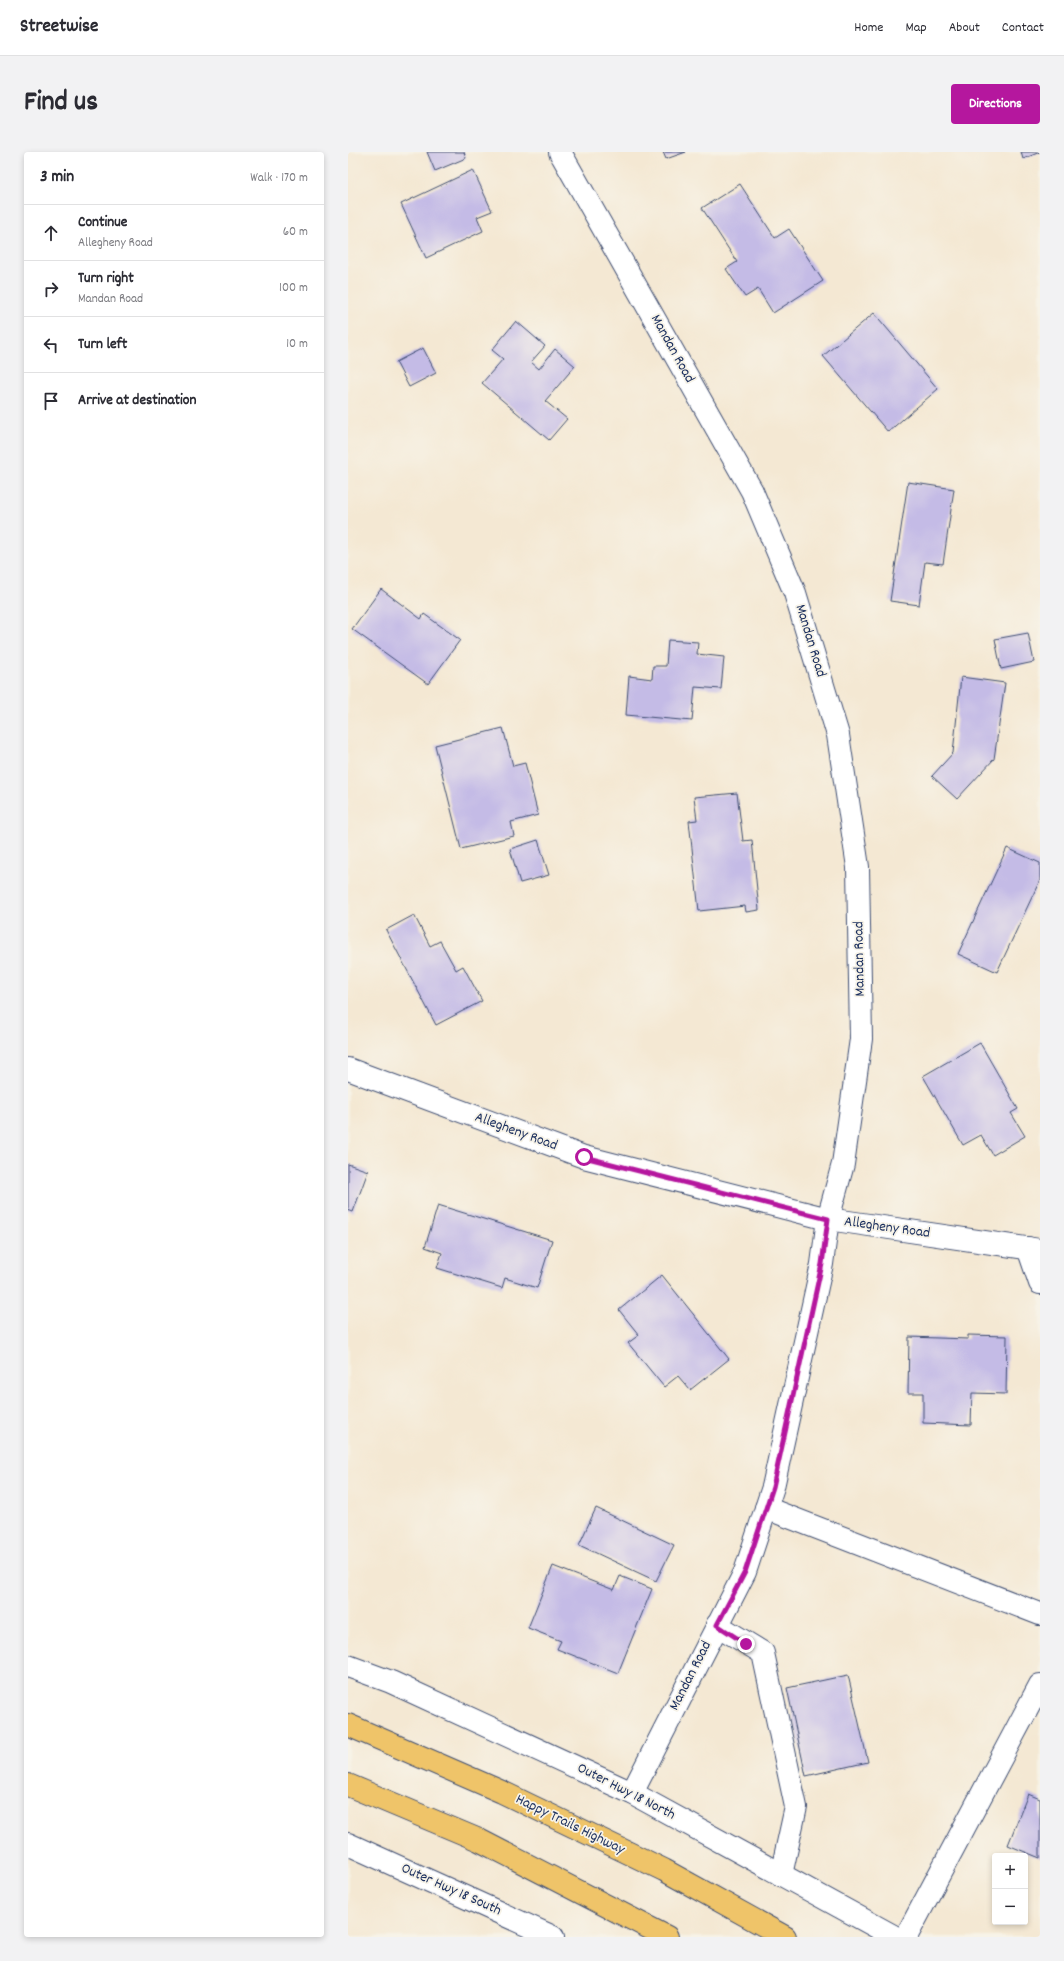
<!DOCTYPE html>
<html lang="en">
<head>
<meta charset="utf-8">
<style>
	body { margin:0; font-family:Dekko,sans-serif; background:#f2f2f3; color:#2b2b33 }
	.controls { position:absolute; right:12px; bottom:12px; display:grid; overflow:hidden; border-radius:4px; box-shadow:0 2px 6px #0003 }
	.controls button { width:36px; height:36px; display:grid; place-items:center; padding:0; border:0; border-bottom:1px solid #e1e1e2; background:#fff; color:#2b2b33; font:20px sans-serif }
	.stop { position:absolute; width:12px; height:12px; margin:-9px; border:3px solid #b5179e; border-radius:50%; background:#fff }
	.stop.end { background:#b5179e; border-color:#fff; box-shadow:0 1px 4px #0008 }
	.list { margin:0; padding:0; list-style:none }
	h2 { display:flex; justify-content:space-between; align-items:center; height:52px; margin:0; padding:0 16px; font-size:17px }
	h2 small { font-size:13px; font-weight:400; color:#7c7c81 }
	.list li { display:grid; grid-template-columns:26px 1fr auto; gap:12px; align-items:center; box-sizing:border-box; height:56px; padding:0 16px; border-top:1px solid #e1e1e2 }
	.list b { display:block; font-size:15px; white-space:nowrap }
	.list p { margin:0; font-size:13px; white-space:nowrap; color:#7c7c81 }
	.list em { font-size:13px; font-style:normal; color:#7c7c81 }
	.icon { flex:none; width:22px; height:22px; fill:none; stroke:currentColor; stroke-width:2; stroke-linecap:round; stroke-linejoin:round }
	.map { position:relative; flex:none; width:692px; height:1785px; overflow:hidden; border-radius:4px }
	header { display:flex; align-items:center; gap:24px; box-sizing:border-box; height:56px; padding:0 20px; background:#fff; border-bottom:1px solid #e1e1e2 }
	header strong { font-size:19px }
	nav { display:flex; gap:22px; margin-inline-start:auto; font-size:14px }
	.intro { display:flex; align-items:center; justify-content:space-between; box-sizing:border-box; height:96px; padding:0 24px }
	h1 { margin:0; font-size:28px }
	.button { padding:10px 18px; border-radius:4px; background:#b5179e; color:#fff; font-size:14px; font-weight:700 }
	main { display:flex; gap:24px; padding:0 24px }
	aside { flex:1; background:#fff; border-radius:4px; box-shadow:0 2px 6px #0003 }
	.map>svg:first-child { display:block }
	.building { fill:#c4bbe6 }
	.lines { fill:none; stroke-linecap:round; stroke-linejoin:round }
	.minor-casing { stroke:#3c4b70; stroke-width:24 }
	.major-casing { stroke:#3c4b70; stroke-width:24 }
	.minor { stroke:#fff; stroke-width:22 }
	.major { stroke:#efc469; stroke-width:22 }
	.route { stroke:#b5179e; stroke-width:5 }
	.labels { text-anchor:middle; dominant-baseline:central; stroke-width:3.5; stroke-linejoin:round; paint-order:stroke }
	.street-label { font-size:15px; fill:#1b2f5e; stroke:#f7f3e8 }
</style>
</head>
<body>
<header>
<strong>Streetwise</strong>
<nav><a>Home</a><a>Map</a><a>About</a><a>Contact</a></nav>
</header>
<div class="intro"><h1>Find us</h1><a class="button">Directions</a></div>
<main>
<aside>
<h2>3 min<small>Walk · 170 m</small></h2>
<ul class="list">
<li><svg class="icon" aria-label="ahead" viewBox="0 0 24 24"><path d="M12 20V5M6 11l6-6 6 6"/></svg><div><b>Continue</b><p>Allegheny Road</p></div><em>60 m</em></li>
<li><svg class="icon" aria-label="right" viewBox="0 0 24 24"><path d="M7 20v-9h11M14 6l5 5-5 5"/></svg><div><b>Turn right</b><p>Mandan Road</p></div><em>100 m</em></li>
<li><svg class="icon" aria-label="left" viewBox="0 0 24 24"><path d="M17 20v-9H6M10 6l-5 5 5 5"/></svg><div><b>Turn left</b></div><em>10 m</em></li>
<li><svg class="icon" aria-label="arrive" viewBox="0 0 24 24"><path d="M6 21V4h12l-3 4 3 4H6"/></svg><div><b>Arrive at destination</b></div></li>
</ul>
</aside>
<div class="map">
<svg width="692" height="1785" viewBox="0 0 692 1785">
	<rect width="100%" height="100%" fill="#f7f3e8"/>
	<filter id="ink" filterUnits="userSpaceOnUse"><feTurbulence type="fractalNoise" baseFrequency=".025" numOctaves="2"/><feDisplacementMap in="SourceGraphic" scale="8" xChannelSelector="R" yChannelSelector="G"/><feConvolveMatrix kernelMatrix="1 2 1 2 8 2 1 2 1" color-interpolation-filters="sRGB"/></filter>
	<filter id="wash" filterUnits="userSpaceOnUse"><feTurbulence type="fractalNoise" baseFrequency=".012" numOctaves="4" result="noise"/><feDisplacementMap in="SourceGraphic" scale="16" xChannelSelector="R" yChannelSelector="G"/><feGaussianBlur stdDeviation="0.9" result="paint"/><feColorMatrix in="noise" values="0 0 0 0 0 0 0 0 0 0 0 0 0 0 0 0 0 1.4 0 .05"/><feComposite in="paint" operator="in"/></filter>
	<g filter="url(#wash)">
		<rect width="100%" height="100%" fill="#f4e8d3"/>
		<g id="blocks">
			<g class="building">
				<path d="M79 0H116L118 6 87 19Z"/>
				<path d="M315 0H338L318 7Z"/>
				<path d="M673 0H692L675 7Z"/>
				<path d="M125 18 144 59 129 65 135 79 78 106 53 52Z"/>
				<path d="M392 32 427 86 441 77 475 129 425 161 410 137 397 145 378 117 389 110 354 56Z"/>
				<path d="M526 161 590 237 540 280 475 204Z"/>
				<path d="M168 169 197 194 183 210 191 217 207 197 227 214 197 249 219 267 201 288 134 231 155 207 144 198Z"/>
				<path d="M75 196 88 221 61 235 48 210Z"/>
				<path d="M560 330 606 337 595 412 577 410 571 453 542 449Z"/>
				<path d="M33 437 73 467 76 462 112 488 80 532 4 477Z"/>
				<path d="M680 481 686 510 653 517 647 487Z"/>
				<path d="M320 488 350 490 349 502 376 505 373 537 347 535 344 569 278 563 281 524 304 527 305 514H318Z"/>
				<path d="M613 525 657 531 646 607 609 647 584 624 605 601Z"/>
				<path d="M155 576 165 614 177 611 190 663 163 670 166 684 113 697 87 593Z"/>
				<path d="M389 641 395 689 404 688 411 758 398 760 397 754 351 759 341 669 349 668 346 645Z"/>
				<path d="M190 688 201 723 172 731 162 697Z"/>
				<path d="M659 696 692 711V728L649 820 610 802Z"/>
				<path d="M66 763 82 794 92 789 108 818 115 814 134 849 88 873 38 778Z"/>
				<path d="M632 891 670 957 663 961 677 984 645 1003 633 983 615 993 575 924Z"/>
				<path d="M0 1012 20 1019 5 1060 0 1058Z"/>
				<path d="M90 1053 204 1088 189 1136 157 1126 154 1136 89 1116 94 1101 77 1095Z"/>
				<path d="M314 1123 381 1207 342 1238 330 1224 316 1235 280 1191 291 1183 271 1158Z"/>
				<path d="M620 1183 659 1184 658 1242 624 1241 623 1273 575 1271V1241H560L561 1185 620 1187Z"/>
				<path d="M248 1356 326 1393 308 1429 231 1393Z"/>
				<path d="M205 1414 266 1438 272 1424 304 1437 270 1521 209 1497 213 1489 180 1476Z"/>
				<path d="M500 1523 520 1610 458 1624 439 1536Z"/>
				<path d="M680 1642 692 1647V1706L660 1693Z"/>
			</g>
		</g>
	</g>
	<g filter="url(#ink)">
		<use href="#blocks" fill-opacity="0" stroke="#3c4b70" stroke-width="1"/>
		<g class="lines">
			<g class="minor-casing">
				<g id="minor">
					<path d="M212 0 404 339 447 441 490 583 510 715 513 887 495 1012 480 1067 474 1112 425 1335 397 1420 284 1641"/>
					<path d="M0 917 236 1005 480 1067 692 1098"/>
					<path d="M680 1096 692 1131"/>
					<path d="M418 1356 692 1462"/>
					<path d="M369 1473 415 1501 448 1655 433 1723"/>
					<path d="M0 1514 43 1530 284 1641 547 1785"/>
					<path d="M0 1692 205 1785"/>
					<path d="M558 1785 692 1533"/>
				</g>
			</g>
			<g class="major-casing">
				<g id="major">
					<path d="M0 1573 154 1640 316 1718 437 1785"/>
					<path d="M0 1633 131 1688 319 1785"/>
				</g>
			</g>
			<use href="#minor" class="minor"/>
			<use href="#major" class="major"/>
		</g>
	</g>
	<g class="lines" filter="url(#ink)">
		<path class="route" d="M236 1005 480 1067 474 1112 425 1335 397 1420 369 1473 398 1492"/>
	</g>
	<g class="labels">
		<g class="street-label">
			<text transform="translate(324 197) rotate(61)">Mandan Road</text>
			<text transform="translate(462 489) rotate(73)">Mandan Road</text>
			<text transform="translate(512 807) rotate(-91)">Mandan Road</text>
			<text transform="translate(168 980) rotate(20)">Allegheny Road</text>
			<text transform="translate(539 1076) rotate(8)">Allegheny Road</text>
			<text transform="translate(343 1524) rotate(-63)">Mandan Road</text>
			<text transform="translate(278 1640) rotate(27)">Outer Hwy 18 North</text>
			<text transform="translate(222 1673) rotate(26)">Happy Trails Highway</text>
			<text transform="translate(103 1738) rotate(24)">Outer Hwy 18 South</text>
		</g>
	</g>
</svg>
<div class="controls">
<button>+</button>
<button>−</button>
</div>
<div class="stop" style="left:236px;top:1005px"></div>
<div class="stop end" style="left:398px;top:1492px"></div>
</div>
</main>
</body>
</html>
